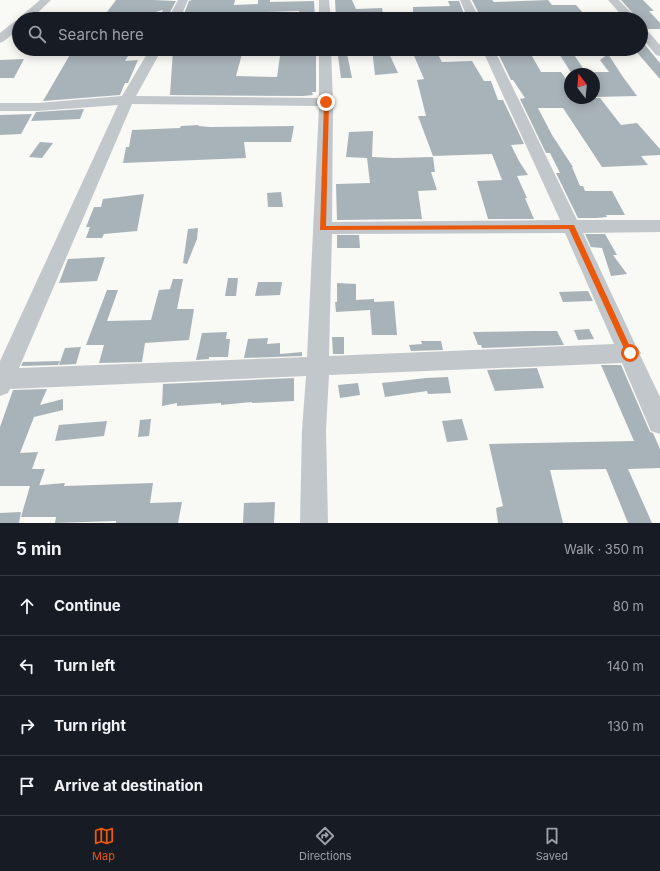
<!DOCTYPE html>
<html lang="en">
<head>
<meta charset="utf-8">
<style>
	body { margin:0; font-family:Inter,sans-serif; background:#242831; color:#f1f3f6 }
	.compass { position:absolute; left:564px; top:68px; width:36px; height:36px; border-radius:50%; background:#171b24; box-shadow:0 2px 10px #0003; rotate:344deg }
	.stop { position:absolute; width:12px; height:12px; margin:-9px; border:3px solid #ea580c; border-radius:50%; background:#fff }
	.stop.end { background:#ea580c; border-color:#fff; box-shadow:0 1px 4px #0008 }
	.list { margin:0; padding:0; list-style:none }
	h2 { display:flex; justify-content:space-between; align-items:center; height:52px; margin:0; padding:0 16px; font-size:17px }
	h2 small { font-size:13px; font-weight:400; color:#9ea1a6 }
	.list li { display:grid; grid-template-columns:26px 1fr auto; gap:12px; align-items:center; box-sizing:border-box; height:60px; padding:0 16px; border-top:1px solid #363941 }
	.list b { display:block; font-size:15px; white-space:nowrap }
	.list em { font-size:13px; font-style:normal; color:#9ea1a6 }
	.icon { flex:none; width:22px; height:22px; fill:none; stroke:currentColor; stroke-width:2; stroke-linecap:round; stroke-linejoin:round }
	.map { position:relative; flex:none; width:660px; height:523px; overflow:hidden }
	.search { position:absolute; background:#171b24; box-shadow:0 2px 10px #0003; left:12px; right:12px; top:12px; height:44px; display:flex; align-items:center; gap:10px; box-sizing:border-box; padding:0 14px; border-radius:22px; color:#9ea1a6; font-size:15px }
	.sheet { height:292px; background:#171b24 }
	nav { display:flex; justify-content:space-around; align-items:center; box-sizing:border-box; height:56px; border-top:1px solid #363941; background:#171b24; font-size:11px; color:#9ea1a6 }
	nav a { display:grid; justify-items:center; gap:2px }
	nav .on { color:#ea580c }
	.map>svg:first-child { display:block }
	.building { fill:#a8b3b9 }
	.lines { fill:none; stroke-linecap:round; stroke-linejoin:round }
	.minor { fill:#c2c7cb; fill-rule:evenodd }
	.route { fill:#ea580c }
</style>
</head>
<body>
<div class="map">
<svg width="660" height="523" viewBox="0 0 660 523">
	<rect width="100%" height="100%" fill="#f9f9f6"/>
	<g class="building">
		<path d="M116 0H153L176 1 169 14H161L163 10 148 14 107 12Z"/>
		<path d="M192 0H235L234 5 258 4V0H270V2L314 1 315 19H300L299 11 266 12 265 18 253 19H182L189 1Z"/>
		<path d="M335 0H352L356 9 382 8 384 19 336 18Z"/>
		<path d="M472 0H492L494 2 548 0 552 5H576L585 15 555 16 557 19 481 18Z"/>
		<path d="M621 0H643L654 11H649L660 23V29H648L645 27 641 26V19H638Z"/>
		<path d="M448 1H459L466 19H413V7L450 6Z"/>
		<path d="M641 40 660 63V79L634 49H641Z"/>
		<path d="M226 49 243 50 236 76 277 77 281 49 316 50V92H312L313 95 303 96 170 95 173 50Z"/>
		<path d="M337 49H346L352 78H341Z"/>
		<path d="M372 49H387L398 73 375 75Z"/>
		<path d="M424 49H435L442 62 472 61 484 81H491L498 100H503L524 144 511 145 519 161 528 175 517 176 527 198H525L534 219H488L477 181 502 180 492 154 433 156 418 116H426L417 80 424 79 412 51 424 50Z"/>
		<path d="M496 49H528L541 72H561L570 85V98H600L621 125 637 123 660 149V155L641 156 648 165 602 167 563 108H538L552 135 573 167H572L580 186H583L585 191H612L625 215H606L607 217 596 218H578L556 173H560L550 153H546L520 99 525 98 513 80H511Z"/>
		<path d="M556 49H570L587 74H572Z"/>
		<path d="M101 50 131 51 125 61 138 60 128 83H125L120 95 43 101 71 53 100 52Z"/>
		<path d="M608 54 623 77 637 96 594 97V72H609L600 60Z"/>
		<path d="M24 59 14 78H0V60Z"/>
		<path d="M84 109 80 119 31 121 36 112Z"/>
		<path d="M32 114 21 134 0 135V115Z"/>
		<path d="M199 125 198 126 210 127 294 126 291 142H244L246 158 123 163 126 147H129L132 130 180 128 181 126Z"/>
		<path d="M373 131 372 157 394 158 433 157 435 172H431L437 190 418 191 422 219 337 220 336 184 370 183 367 158 346 157 349 132Z"/>
		<path d="M40 142 53 143 42 158 29 157Z"/>
		<path d="M281 192 283 207H268L267 193Z"/>
		<path d="M144 194 137 231 104 234 102 238H86L90 227H86L94 207H101L103 199Z"/>
		<path d="M198 228 197 239 187 264 183 263 188 229Z"/>
		<path d="M585 234H605L617 255H613L627 274 611 276 602 248 591 247Z"/>
		<path d="M337 235H359L360 248H337Z"/>
		<path d="M105 257 97 281 59 283 68 259Z"/>
		<path d="M228 278H238L236 296H225Z"/>
		<path d="M173 279H183L177 309H194L189 340 145 343 142 362 99 363 104 345H86L107 290H118L107 321 151 320 159 290 170 289Z"/>
		<path d="M258 282H282L280 295 255 296Z"/>
		<path d="M337 283 356 284V300L374 299V302L394 301 397 335H372L370 310 336 312 335 302H337Z"/>
		<path d="M588 291 593 301 563 302 559 292Z"/>
		<path d="M589 329 594 339 578 340 574 330Z"/>
		<path d="M533 331H557L564 345 482 348 481 345H478L473 332Z"/>
		<path d="M227 332 226 339H230L228 357H209V359L196 360 202 333Z"/>
		<path d="M332 337H344V354H333Z"/>
		<path d="M268 338 267 344 280 343V354L302 352V356L244 358 248 339Z"/>
		<path d="M421 341H441L443 350 411 351 409 345 422 344Z"/>
		<path d="M81 347 76 364 59 365 65 348Z"/>
		<path d="M60 361 58 365 21 366 23 362Z"/>
		<path d="M601 365H621L650 432 653 433 660 449V468L628 469 652 523H628L606 469 550 470 563 523H498L496 508 503 506 489 444 634 441Z"/>
		<path d="M537 368 544 388 495 391 487 370Z"/>
		<path d="M448 377 451 393 428 394 427 391 385 397 382 383 426 378Z"/>
		<path d="M294 378V401L252 403V402L221 405V403L177 406V403L162 406 163 384Z"/>
		<path d="M358 383 360 395 340 398 338 385Z"/>
		<path d="M47 389 40 405 63 399V410L34 417 20 453 38 452 32 469H45L39 486H0V427L12 393 13 390Z"/>
		<path d="M151 419 149 436 138 437 140 420Z"/>
		<path d="M462 419 468 440 447 442 442 421Z"/>
		<path d="M107 421 104 436 55 441 59 425Z"/>
		<path d="M65 483 64 486 153 483 150 503 182 502 178 523H116V521L55 523 56 517H21L30 486Z"/>
		<path d="M275 502 274 523H243L244 503Z"/>
		<path d="M21 512 19 523H0V513Z"/>
	</g>
	<g class="lines">
		<g class="minor">
			<path d="M40 0H51L31 19H19V29L4 41 0 43V33L15 21 19 20 18 19 20 17Z"/>
			<path d="M178 0H188L180 19H168Z"/>
			<path d="M319 0H329L331 19H319Z"/>
			<path d="M460 0H470L480 19H468Z"/>
			<path d="M608 0H619L637 19H625Z"/>
			<path d="M641 27 645 28 660 45V56L656 55 641 37Z"/>
			<path d="M150 49H162L136 96 319 98V49H331L333 102 332 222 560 220 482 49H494L577 220H660V232L583 233 636 346 641 353 640 355 660 397V434L651 431 622 363 329 375 326 430 328 523H300L302 430 306 376 10 389 8 393 0 396V361L118 105 38 111H0V103H38L122 96ZM132 104 319 106 307 357 19 368ZM565 233 614 344 329 356 332 234Z"/>
		</g>
	</g>
	<path class="route" d="M326 100 329 102 326 226 574 225 633 353 632 355H627L569 229 320 230 324 102Z"/>
</svg>
<svg class="compass" viewBox="-18 -18 36 36"><path d="M0-13l5 13h-10z" fill="#e53935"/><path d="M0 13l5-13h-10z" fill="#9ea1a6"/></svg>
<div class="stop" style="left:630px;top:353px"></div>
<div class="stop end" style="left:326px;top:102px"></div>
<div class="search"><svg class="icon" aria-label="search" viewBox="0 0 24 24"><circle cx="10" cy="10" r="6"/><path d="M15 15l6 6"/></svg>Search here</div>
</div>
<section class="sheet">
<h2>5 min<small>Walk · 350 m</small></h2>
<ul class="list">
<li><svg class="icon" aria-label="ahead" viewBox="0 0 24 24"><path d="M12 20V5M6 11l6-6 6 6"/></svg><div><b>Continue</b></div><em>80 m</em></li>
<li><svg class="icon" aria-label="left" viewBox="0 0 24 24"><path d="M17 20v-9H6M10 6l-5 5 5 5"/></svg><div><b>Turn left</b></div><em>140 m</em></li>
<li><svg class="icon" aria-label="right" viewBox="0 0 24 24"><path d="M7 20v-9h11M14 6l5 5-5 5"/></svg><div><b>Turn right</b></div><em>130 m</em></li>
<li><svg class="icon" aria-label="arrive" viewBox="0 0 24 24"><path d="M6 21V4h12l-3 4 3 4H6"/></svg><div><b>Arrive at destination</b></div></li>
</ul>
</section>
<nav>
<a class="on"><svg class="icon" aria-label="map" viewBox="0 0 24 24"><path d="M3 6l6-2 6 2 6-2v14l-6 2-6-2-6 2zM9 4v14M15 6v14"/></svg>Map</a>
<a><svg class="icon" aria-label="directions" viewBox="0 0 24 24"><path d="M12 3l9 9-9 9-9-9zM9 14v-3h6M13 9l2 2-2 2"/></svg>Directions</a>
<a><svg class="icon" aria-label="saved" viewBox="0 0 24 24"><path d="M7 4h10v16l-5-4-5 4z"/></svg>Saved</a>
</nav>
</body>
</html>
